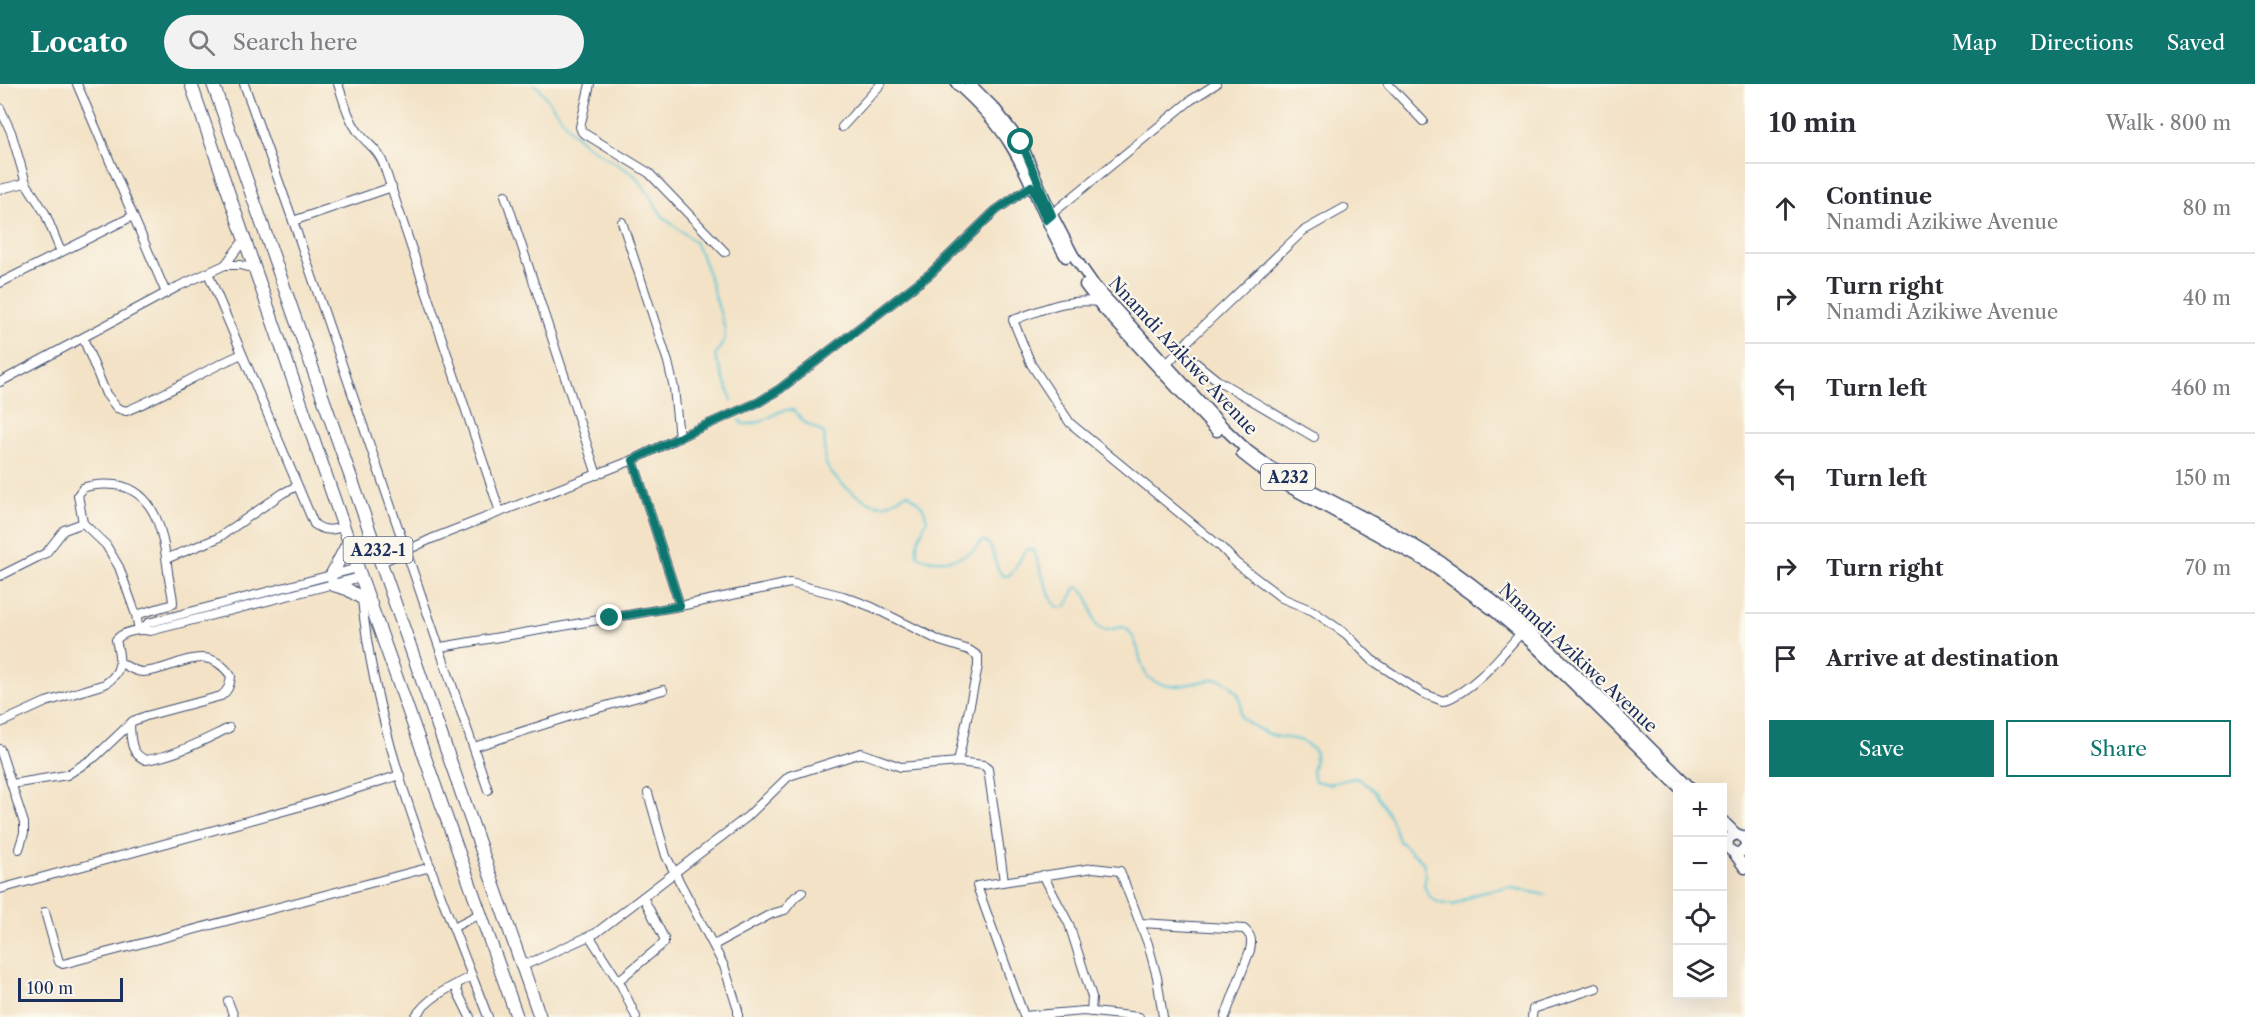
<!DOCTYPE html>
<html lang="en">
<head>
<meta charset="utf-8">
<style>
	body { margin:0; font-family:"Libre Caslon Text",serif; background:#f2f2f3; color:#2b2b33 }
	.controls { position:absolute; right:18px; bottom:18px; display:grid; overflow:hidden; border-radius:0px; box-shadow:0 6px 24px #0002 }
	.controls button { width:54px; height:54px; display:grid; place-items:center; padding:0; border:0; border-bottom:2px solid #e1e1e2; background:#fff; color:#2b2b33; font:30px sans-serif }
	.scale { position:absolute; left:18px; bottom:15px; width:105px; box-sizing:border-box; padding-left:6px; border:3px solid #1b2f5e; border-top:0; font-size:16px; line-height:21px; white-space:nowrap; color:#1b2f5e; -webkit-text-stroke:4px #fbf7ec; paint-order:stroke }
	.stop { position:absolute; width:18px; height:18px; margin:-14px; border:4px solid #0f766e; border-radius:50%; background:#fff }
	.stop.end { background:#0f766e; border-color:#fff; box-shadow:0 2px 6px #0008 }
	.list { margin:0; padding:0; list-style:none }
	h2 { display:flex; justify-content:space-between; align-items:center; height:78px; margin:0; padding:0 24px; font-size:26px }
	h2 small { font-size:20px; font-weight:400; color:#7c7c81 }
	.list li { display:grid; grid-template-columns:39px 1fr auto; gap:18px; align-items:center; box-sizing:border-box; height:90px; padding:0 24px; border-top:2px solid #e1e1e2 }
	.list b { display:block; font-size:22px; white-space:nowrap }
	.list p { margin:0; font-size:20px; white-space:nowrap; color:#7c7c81 }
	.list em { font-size:20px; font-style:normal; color:#7c7c81 }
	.actions { display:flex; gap:12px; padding:18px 24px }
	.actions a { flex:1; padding:14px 0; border:2px solid #0f766e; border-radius:0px; text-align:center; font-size:21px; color:#0f766e }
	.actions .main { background:#0f766e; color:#fff }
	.icon { flex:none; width:33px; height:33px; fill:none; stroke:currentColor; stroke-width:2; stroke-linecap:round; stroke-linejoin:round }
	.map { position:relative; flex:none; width:1745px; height:933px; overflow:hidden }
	header { display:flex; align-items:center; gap:36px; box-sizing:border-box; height:84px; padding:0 30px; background:#0f766e; color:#fff }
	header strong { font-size:28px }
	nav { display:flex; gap:33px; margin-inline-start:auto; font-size:21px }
	.search { width:420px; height:54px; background:#f2f2f3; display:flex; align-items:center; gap:15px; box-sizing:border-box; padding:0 21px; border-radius:33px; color:#7c7c81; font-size:22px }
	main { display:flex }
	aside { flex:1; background:#fff }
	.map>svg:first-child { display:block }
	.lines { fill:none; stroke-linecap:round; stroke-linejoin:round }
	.stream { stroke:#5cc6d7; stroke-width:2 }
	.minor-casing { stroke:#3b4a6e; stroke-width:10 }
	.major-casing { stroke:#3b4a6e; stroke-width:13 }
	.highway-casing { stroke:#3b4a6e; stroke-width:14 }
	.minor { stroke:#fff; stroke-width:8 }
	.major { stroke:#fff; stroke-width:10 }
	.highway { stroke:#fff; stroke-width:12 }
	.route { stroke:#0f766e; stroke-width:8 }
	.labels { text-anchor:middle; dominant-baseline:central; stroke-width:4.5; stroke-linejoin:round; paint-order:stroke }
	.shield { fill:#fbf7ec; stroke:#5e6b89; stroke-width:1.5 }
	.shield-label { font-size:16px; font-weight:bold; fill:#1b2f5e }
	.street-label { font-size:18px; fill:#1b2f5e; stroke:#fbf7ec }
</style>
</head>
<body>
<header>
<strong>Locato</strong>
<div class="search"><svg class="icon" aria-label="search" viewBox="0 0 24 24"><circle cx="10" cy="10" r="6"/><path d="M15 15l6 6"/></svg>Search here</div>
<nav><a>Map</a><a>Directions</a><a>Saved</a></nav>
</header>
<main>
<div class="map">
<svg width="1745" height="933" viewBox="0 0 1745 933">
	<rect width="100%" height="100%" fill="#fbf7ec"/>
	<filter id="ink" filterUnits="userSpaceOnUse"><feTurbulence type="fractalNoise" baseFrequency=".0167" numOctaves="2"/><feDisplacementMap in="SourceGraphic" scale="12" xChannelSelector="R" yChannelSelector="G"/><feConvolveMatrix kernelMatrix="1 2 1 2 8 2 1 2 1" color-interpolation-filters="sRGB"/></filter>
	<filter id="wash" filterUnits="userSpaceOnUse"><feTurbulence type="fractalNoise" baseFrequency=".008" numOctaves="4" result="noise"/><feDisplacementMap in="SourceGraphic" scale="24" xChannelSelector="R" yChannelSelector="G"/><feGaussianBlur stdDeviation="1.35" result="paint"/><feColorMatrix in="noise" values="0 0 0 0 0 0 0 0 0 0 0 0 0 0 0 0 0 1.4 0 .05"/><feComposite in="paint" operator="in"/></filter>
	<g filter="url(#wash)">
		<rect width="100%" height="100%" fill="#f3e2c6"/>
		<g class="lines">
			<g class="stream">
				<path d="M533 0 539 4 572 48 588 62 633 90 642 100 663 133 695 158 706 182 725 245 724 257 715 272 732 316"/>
				<path d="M739 336 743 340C769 342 774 323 794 326L804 338 824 349C826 359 823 368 825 377 829 394 869 426 887 420 894 417 901 412 908 409L923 423 927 435C923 447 913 460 918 472 932 479 957 477 971 468 975 465 978 461 981 458L986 457C997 467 992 482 1003 492L1010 491C1017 484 1021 470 1028 465L1033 466C1039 477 1050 521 1058 523 1061 524 1064 523 1067 522L1075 504 1079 503C1097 517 1088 544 1105 546 1111 546 1118 543 1124 543 1143 556 1136 586 1152 596 1174 609 1194 597 1216 595 1225 595 1238 606 1240 615 1242 620 1240 627 1241 633 1251 642 1266 650 1279 653 1298 656 1302 653 1316 669L1312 689 1315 697 1328 700 1354 694 1361 696 1375 708 1390 733 1399 757 1423 778 1426 791 1424 802 1431 814 1440 819 1454 821 1479 808 1508 803 1546 811"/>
			</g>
		</g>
	</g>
	<g filter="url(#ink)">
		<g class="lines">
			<g class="minor-casing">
				<g id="minor">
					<path d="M77 0 166 209"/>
					<path d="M244 0 293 137 488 706"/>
					<path d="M338 0C344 17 348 35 359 49 368 61 377 64 383 79L500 428"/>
					<path d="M590 0 580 43 582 48 649 89 725 168"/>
					<path d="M1388 0 1423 37"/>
					<path d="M0 24 11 48 26 99 45 129 61 168"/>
					<path d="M842 43 881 0"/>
					<path d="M0 105 26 99"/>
					<path d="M505 111 597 391"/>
					<path d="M1048 133 1191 16 1216 0"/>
					<path d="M293 137 392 103"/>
					<path d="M622 138 668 278 674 304 679 354"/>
					<path d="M225 181 244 156"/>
					<path d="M208 189 314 440C325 448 332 446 344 443"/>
					<path d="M0 199 133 132"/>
					<path d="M1099 218C1065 214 1045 225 1013 236L1031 280 1070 339 1222 464 1236 479 1282 514 1313 527 1346 550 1372 576 1422 609 1443 617C1473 607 1500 573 1521 549"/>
					<path d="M83 254 106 310 117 324 126 327C166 311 202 287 242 270"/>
					<path d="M1180 266 1217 296 1314 353"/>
					<path d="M1166 281 1190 255 1303 147 1344 124"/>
					<path d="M0 298 179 202 225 181H240L255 185"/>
					<path d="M633 376 680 522"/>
					<path d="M168 474 218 454 283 409 297 402"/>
					<path d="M382 478 431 455 633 376 688 349 759 318 780 305 930 190 995 127 1031 102"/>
					<path d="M0 492 46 469 64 446 83 439"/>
					<path d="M362 515C375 656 437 801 488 933"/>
					<path d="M136 531 173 520C173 509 169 499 168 488 164 453 157 406 115 401 104 400 94 400 83 404L78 411 83 439 106 461 119 483 136 531 139 546"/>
					<path d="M143 545 148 539 358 484"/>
					<path d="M441 563 680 522 790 499 843 512 872 523 940 557 969 566 978 572V582L958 678"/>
					<path d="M0 639 46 618 105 600C123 588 121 576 116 556 122 548 140 544 150 547L361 493"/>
					<path d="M130 641C131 655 130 670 146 676 175 672 202 657 229 644"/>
					<path d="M474 663 577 630 663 606"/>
					<path d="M0 665 24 739V749L19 765"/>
					<path d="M12 700 67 691 95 673 133 637 146 632 221 612C228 607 230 601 231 592 205 555 177 586 143 588 135 588 128 583 121 579"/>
					<path d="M648 709 666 772 724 882 738 926V933"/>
					<path d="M1043 791 1069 840 1092 913 1091 928"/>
					<path d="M0 805 298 723 400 691"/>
					<path d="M45 828 59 878 63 880 431 783"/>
					<path d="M1140 839 1244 845C1252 852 1252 857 1250 866L1225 933"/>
					<path d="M454 843 481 829"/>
					<path d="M590 853 621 901 636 933"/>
					<path d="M714 861 771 830 785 826 795 813 802 808"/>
					<path d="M523 882 596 849 747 733 789 692 861 669 901 683 958 678 983 681 988 685 1004 797"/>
					<path d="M618 897 664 859V854L643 813"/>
					<path d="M457 901V907L470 933"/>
					<path d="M228 917 234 933"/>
					<path d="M415 933C429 912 451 903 472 892"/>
					<path d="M1139 933 1084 927 1024 932 977 802 1093 784 1120 787 1148 860 1157 893 1163 933"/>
					<path d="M1532 933 1533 925 1596 904"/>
				</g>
			</g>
			<g class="major-casing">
				<g id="major">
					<path d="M957 0C977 18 996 37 1010 60 1032 95 1044 137 1066 173"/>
					<path d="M970 0 995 25 1021 59 1050 127 1073 171 1094 201 1225 345 1248 367 1270 383C1330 418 1396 446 1453 486 1540 548 1614 629 1691 704"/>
					<path d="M1085 201 1102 223 1217 347"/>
					<path d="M1242 370 1265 388 1284 400 1427 478 1493 526 1531 558 1680 704"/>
					<path d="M1722 736 1736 750"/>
					<path d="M1745 757 1742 752 1736 750 1729 754C1725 763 1731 771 1741 768L1745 763"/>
					<path d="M1734 769 1745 784"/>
				</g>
			</g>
			<g class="highway-casing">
				<g id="highway">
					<path d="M191 0 361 493 517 933"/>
					<path d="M213 0 540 933"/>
					<path d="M331 492 349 457"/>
					<path d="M333 501 347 505 371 520"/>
				</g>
			</g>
			<use href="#minor" class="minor"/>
			<use href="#major" class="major"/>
			<use href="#highway" class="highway"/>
		</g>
	</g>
	<g class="lines" filter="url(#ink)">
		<path class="route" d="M610 534 680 522 633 376 688 349 759 318 780 305 930 190 995 127 1031 102 1046 136 1052 131 1021 58"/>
	</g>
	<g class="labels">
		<g class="shield">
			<rect x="1261" y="380" width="54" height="26" rx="4.5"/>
			<rect x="343.5" y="453" width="69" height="26" rx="4.5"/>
		</g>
		<g class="shield-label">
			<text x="1288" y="393">A232</text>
			<text x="378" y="466">A232-1</text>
		</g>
		<g class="street-label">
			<text transform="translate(1183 272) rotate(47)">Nnamdi Azikiwe Avenue</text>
			<text transform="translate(1578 574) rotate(43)">Nnamdi Azikiwe Avenue</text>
		</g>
	</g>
</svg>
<div class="controls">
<button>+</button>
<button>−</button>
<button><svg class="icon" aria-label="locate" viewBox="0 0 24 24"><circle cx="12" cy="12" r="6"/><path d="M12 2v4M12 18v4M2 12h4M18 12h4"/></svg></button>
<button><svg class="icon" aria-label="layers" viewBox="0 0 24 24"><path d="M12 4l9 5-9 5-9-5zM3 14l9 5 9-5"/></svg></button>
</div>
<div class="scale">100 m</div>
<div class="stop" style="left:1021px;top:58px"></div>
<div class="stop end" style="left:610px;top:534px"></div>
</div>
<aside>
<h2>10 min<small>Walk · 800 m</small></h2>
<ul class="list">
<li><svg class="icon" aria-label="ahead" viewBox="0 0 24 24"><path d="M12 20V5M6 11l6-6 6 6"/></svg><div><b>Continue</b><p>Nnamdi Azikiwe Avenue</p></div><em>80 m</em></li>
<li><svg class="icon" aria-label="right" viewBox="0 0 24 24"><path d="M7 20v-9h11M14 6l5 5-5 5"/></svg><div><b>Turn right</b><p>Nnamdi Azikiwe Avenue</p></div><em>40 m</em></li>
<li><svg class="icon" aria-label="left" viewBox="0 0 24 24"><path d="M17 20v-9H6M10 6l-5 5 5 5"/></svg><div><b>Turn left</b></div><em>460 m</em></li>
<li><svg class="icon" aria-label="left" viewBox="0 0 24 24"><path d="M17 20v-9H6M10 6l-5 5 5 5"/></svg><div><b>Turn left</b></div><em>150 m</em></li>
<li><svg class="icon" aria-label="right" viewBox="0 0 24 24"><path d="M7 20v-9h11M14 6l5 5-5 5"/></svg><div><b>Turn right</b></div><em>70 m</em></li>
<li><svg class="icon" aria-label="arrive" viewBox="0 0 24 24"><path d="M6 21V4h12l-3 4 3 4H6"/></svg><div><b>Arrive at destination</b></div></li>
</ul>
<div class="actions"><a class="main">Save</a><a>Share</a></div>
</aside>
</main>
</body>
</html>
